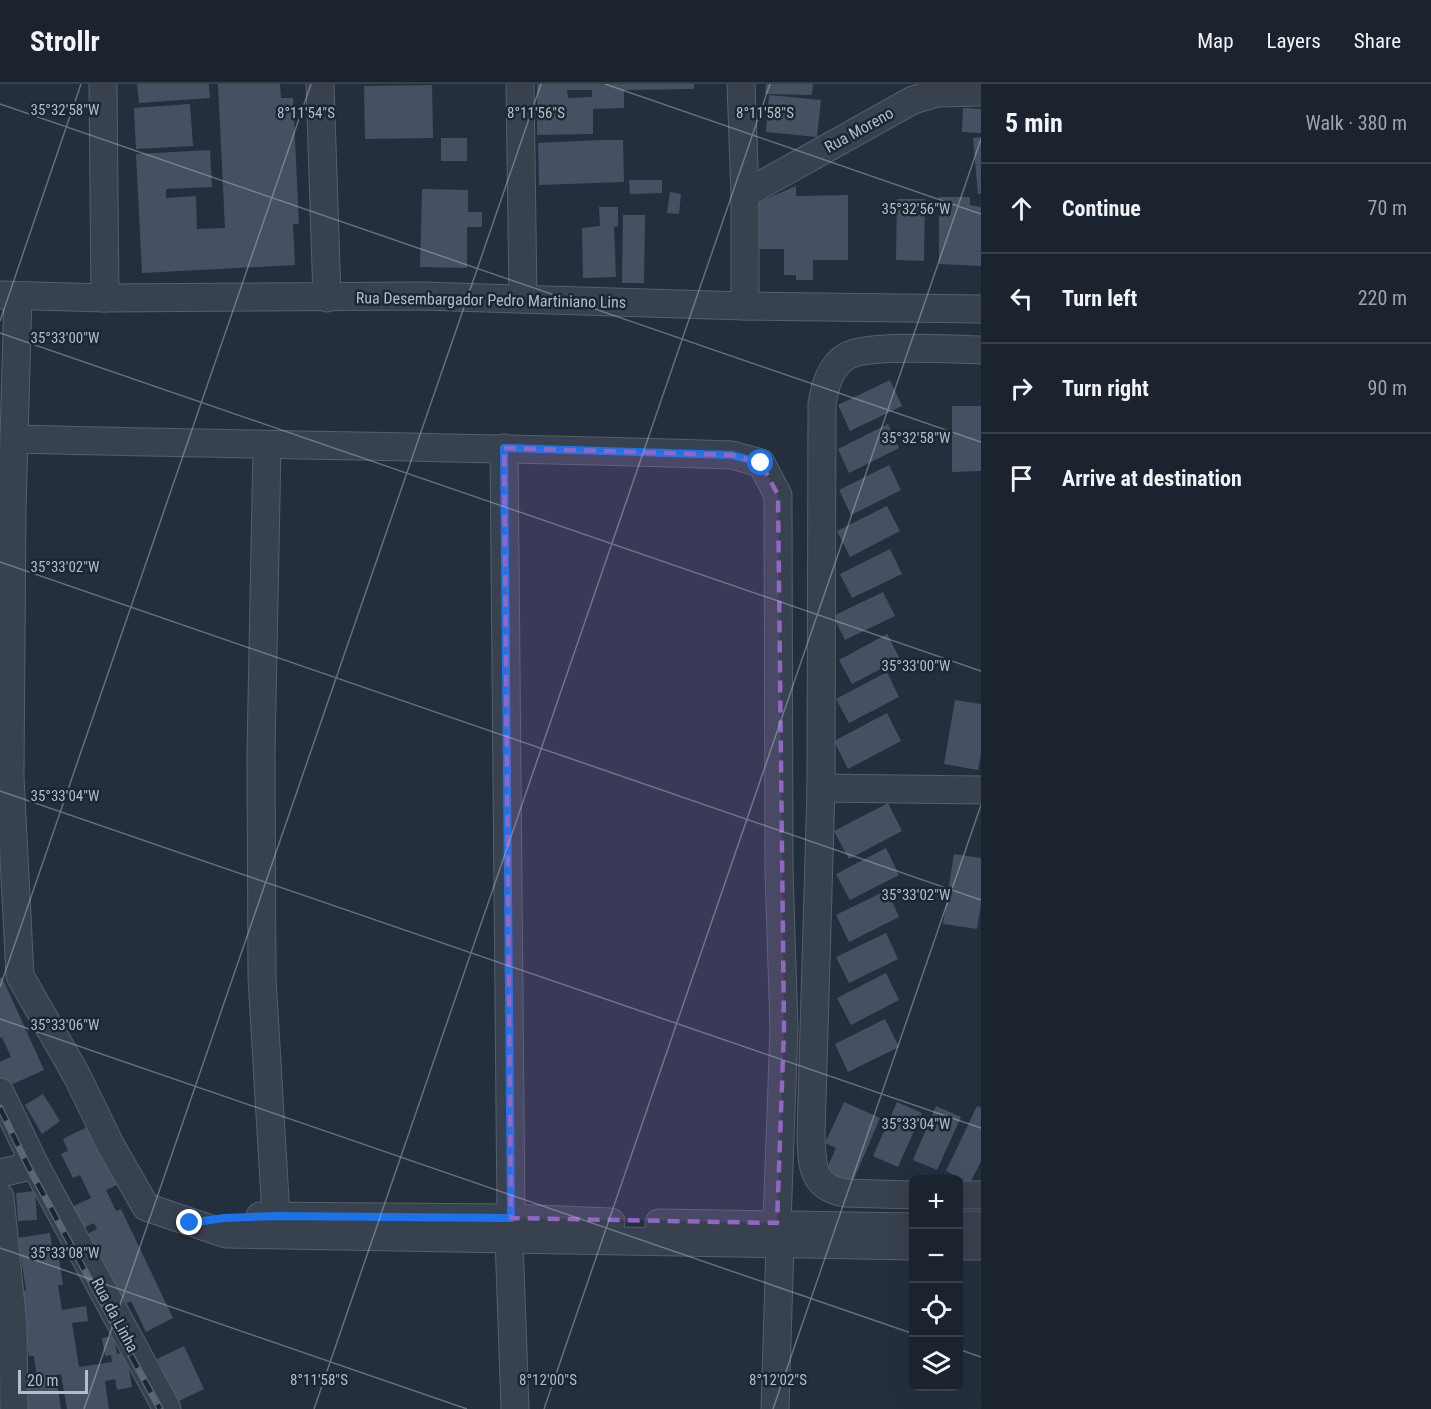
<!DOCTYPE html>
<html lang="en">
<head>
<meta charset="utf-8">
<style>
	body { margin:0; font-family:"Roboto Condensed",sans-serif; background:#282f3a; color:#f1f3f6 }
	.controls { position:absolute; right:18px; bottom:18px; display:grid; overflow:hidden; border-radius:9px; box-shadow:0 6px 24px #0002 }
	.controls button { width:54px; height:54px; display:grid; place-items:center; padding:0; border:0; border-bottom:2px solid #39404a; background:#1b232e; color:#f1f3f6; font:30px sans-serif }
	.scale { position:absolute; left:18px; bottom:15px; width:70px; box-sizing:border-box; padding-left:6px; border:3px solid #b4bcc9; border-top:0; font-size:16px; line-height:21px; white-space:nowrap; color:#b4bcc9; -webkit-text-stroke:4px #1d2633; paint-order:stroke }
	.stop { position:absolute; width:18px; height:18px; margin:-14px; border:4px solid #1a73e8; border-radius:50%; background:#fff }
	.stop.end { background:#1a73e8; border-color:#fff; box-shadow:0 2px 6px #0008 }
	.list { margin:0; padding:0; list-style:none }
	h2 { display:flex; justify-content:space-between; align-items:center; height:78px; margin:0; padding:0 24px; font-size:26px }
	h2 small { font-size:20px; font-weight:400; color:#a0a4aa }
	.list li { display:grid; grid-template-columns:39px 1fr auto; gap:18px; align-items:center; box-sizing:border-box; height:90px; padding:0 24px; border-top:2px solid #39404a }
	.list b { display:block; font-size:22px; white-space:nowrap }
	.list em { font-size:20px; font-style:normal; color:#a0a4aa }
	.icon { flex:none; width:33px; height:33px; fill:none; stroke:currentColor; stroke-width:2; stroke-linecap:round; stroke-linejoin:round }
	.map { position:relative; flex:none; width:981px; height:1325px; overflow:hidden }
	header { display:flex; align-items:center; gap:36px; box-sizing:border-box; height:84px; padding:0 30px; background:#1b232e; border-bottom:2px solid #39404a }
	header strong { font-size:28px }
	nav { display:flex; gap:33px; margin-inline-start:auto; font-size:21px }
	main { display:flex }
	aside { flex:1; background:#1b232e }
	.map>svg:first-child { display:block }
	.building { fill:#455162; fill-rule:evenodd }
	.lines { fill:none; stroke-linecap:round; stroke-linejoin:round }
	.street-casing { stroke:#565f6c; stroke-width:29 }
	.street { stroke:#38414e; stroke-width:27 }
	.rail-casing { stroke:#5a6575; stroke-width:7 }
	.rail { stroke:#1d2633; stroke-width:4.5; stroke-dasharray:14; stroke-linecap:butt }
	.route { stroke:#1a73e8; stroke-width:8 }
	.marked { fill:#9266c3; fill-opacity:0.2; stroke:#9266c3; stroke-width:4.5; stroke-dasharray:12 8; stroke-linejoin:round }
	.ticks { fill:none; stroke:#b4bcc9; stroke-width:1.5; stroke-opacity:0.45 }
	.labels { text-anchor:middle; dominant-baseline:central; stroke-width:5; stroke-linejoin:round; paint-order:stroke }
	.street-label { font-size:16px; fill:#b4bcc9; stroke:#1d2633 }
	.ticks-label { font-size:15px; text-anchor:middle; fill:#b4bcc9; stroke:#1d2633; stroke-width:5; stroke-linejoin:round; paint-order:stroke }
</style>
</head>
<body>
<header>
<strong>Strollr</strong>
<nav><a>Map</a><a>Layers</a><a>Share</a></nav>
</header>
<main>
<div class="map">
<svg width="981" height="1325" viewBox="0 0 981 1325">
	<rect width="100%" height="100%" fill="#242f3e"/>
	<g class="building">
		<path d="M137 0H209L210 14 139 19Z"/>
		<path d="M218 0H280L281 14H293L299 140H293L295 181 142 189 136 70 210 66 212 103 166 105V114L196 112 197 145 225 144Z"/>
		<path d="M537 0H694V5L624 6V24L593 25V50L537 51ZM567 6H592V13L568 14Z"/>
		<path d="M766 0H813L812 11 765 10Z"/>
		<path d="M432 1 433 54 365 55 364 2Z"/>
		<path d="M769 11 821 16 817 53 766 48Z"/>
		<path d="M190 20 193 62 136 65 134 24Z"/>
		<path d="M963 24 981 25V49L962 48Z"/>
		<path d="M981 53V110H978L973 54Z"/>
		<rect x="441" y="54" width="26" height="23"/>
		<path d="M601 56H623L624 98 539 101 538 59Z"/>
		<path d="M629 96H662V109L630 110Z"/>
		<path d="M796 102V112L848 111V176H813V196H796V191H784V165H757L756 119Z"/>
		<path d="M422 105 468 106V128H482V143H467V184L420 183Z"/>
		<path d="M670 108 681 110 679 130 667 129Z"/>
		<path d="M939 113H970V121L981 123V182L939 180Z"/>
		<path d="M897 115H925L924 177 896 176Z"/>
		<path d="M599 123H618V142L614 143 616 193 583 194 582 144 600 142Z"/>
		<path d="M623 131H645L644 199H622Z"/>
		<path d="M890 296 902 322 850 347 838 321Z"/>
		<path d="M952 322H981V387L952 388Z"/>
		<path d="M888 340 899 364 849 389 838 365Z"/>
		<path d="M889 381 901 406 851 431 839 406Z"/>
		<path d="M887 422 900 447 850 473 837 447Z"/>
		<path d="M890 465 902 490 852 514 840 490Z"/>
		<path d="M883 508 895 532 845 556 833 532Z"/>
		<path d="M887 550 900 575 852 600 839 576Z"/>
		<path d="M887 588 899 613 849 639 836 615Z"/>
		<path d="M955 616 981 620V671L978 686 944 680Z"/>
		<path d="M887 629 901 657 848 685 834 657Z"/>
		<path d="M888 719 902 747 849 775 834 747Z"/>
		<path d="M886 764 899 791 850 816 836 790Z"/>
		<path d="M954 770 981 774V820L977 845 943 840Z"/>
		<path d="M887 806 899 833 849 858 836 831Z"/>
		<path d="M886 849 898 875 849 899 836 873Z"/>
		<path d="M886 889 899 916 851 941 837 914Z"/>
		<path d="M2 893 44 986 4 1004 0 995V978L11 973 2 953 0 954V894Z"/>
		<path d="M885 935 899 963 848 988 835 960Z"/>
		<path d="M43 1010 60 1037 42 1050 25 1021Z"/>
		<path d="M844 1018 880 1034 851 1102 824 1091 836 1064 825 1059Z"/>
		<path d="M897 1018 922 1029 898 1083 873 1072Z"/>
		<path d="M936 1022 961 1033 937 1086 913 1076Z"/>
		<path d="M977 1022 981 1024V1077L970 1099 946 1087Z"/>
		<path d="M91 1041 119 1100 106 1106 116 1127 121 1125 173 1234 146 1248 131 1217 114 1225 87 1150 97 1145 94 1139 77 1147 67 1125 91 1114 80 1091 73 1094 61 1070 68 1067 63 1055Z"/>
		<path d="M35 1107 37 1136 18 1137 16 1109Z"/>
		<path d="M50 1149 53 1170 58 1168 63 1201H58L62 1226 86 1222 88 1237 72 1239 79 1283 112 1278 111 1271 105 1272 102 1254 114 1252 117 1270 126 1268 132 1303 117 1306 115 1295 105 1297 109 1325H67L61 1290 56 1291 61 1325H25L20 1296 37 1294 34 1272H29L19 1208 26 1206 18 1154Z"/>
		<path d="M184 1262 204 1305 177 1318 157 1275Z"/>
	</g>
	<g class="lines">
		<g class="street-casing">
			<g id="street">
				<path d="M103 0 105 214"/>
				<path d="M320 0 327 214"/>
				<path d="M520 0 523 214"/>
				<path d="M741 0 745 110V222"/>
				<path d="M745 110 913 16 937 9 981 8"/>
				<path d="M1 211 105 214 422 212 745 222 981 225"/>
				<path d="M18 212 12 425 10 693 20 892 77 992 111 1062 146 1123 226 1150 914 1162"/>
				<path d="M14 355C254 361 493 363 732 371L761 379 778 411 779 787 784 945 777 1139 780 1159 775 1325"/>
				<path d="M267 362 261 669 262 894 276 1132 272 1150"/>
				<path d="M504 364 511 1134 509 1154 515 1325"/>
				<path d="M821 704 981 706"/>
				<path d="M0 1008 35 1081 167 1325"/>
				<path d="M0 1089 35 1081"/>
				<path d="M914 1111 845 1109C811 1103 812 1080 811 1051L821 704 822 320C825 302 830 282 847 272 867 260 954 265 981 266"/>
				<path d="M958 1111H981"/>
				<path d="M0 1113 13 1242 14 1325"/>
				<path d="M260 1132 511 1134 611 1138"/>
				<path d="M659 1139 914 1143"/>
				<path d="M958 1141H981"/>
				<path d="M958 1162H981"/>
			</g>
		</g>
		<use href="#street" class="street"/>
		<g class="rail-casing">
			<path id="rail" d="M0 1024 28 1082 160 1325"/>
		</g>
		<use href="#rail" class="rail"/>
	</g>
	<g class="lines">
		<path class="route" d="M190 1139 224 1134 276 1132 511 1134 504 364 732 371 761 379"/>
	</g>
	<path class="marked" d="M504 364 732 371 761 379 778 411 784 945 777 1139 511 1134Z"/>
	<path class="ticks" d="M605 0 981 130M0 20 981 358M0 237 81 0M0 249 981 587M0 478 981 816M0 707 981 1044M0 903 311 0M0 935 914 1250M0 1164 467 1325M958 1265 981 1273M84 1325 541 0M314 1325 770 0M544 1325 981 55M773 1325 981 721"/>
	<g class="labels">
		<g class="street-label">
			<text transform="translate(859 46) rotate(-29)">Rua Moreno</text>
			<text transform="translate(491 216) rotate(1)">Rua Desembargador Pedro Martiniano Lins</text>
			<text transform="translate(115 1231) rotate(62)">Rua da Linha</text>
		</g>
	</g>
	<g class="ticks-label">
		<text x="65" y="31">35°32'58"W</text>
		<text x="306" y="34">8°11'54"S</text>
		<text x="536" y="34">8°11'56"S</text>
		<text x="765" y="34">8°11'58"S</text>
		<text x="916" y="130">35°32'56"W</text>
		<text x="65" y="259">35°33'00"W</text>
		<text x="916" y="359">35°32'58"W</text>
		<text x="65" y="488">35°33'02"W</text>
		<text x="916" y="587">35°33'00"W</text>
		<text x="65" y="717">35°33'04"W</text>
		<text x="916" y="816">35°33'02"W</text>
		<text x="65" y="946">35°33'06"W</text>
		<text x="916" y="1045">35°33'04"W</text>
		<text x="65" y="1174">35°33'08"W</text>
		<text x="319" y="1301">8°11'58"S</text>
		<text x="548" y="1301">8°12'00"S</text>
		<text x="778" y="1301">8°12'02"S</text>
	</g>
</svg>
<div class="controls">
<button>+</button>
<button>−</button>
<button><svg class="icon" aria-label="locate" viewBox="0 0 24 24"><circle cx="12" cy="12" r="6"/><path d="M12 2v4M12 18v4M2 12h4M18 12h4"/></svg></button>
<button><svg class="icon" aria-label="layers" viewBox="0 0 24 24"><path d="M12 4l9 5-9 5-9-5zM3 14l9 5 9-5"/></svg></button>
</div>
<div class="scale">20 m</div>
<div class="stop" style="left:761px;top:379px"></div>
<div class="stop end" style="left:190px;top:1139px"></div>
</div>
<aside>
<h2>5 min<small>Walk · 380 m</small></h2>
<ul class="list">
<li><svg class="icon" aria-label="ahead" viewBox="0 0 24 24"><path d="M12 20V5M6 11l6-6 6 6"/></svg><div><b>Continue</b></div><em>70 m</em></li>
<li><svg class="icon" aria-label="left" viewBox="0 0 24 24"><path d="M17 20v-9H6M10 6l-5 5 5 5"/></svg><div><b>Turn left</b></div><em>220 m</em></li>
<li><svg class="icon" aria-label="right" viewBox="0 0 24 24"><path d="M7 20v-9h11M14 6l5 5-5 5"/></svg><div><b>Turn right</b></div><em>90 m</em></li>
<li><svg class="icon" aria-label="arrive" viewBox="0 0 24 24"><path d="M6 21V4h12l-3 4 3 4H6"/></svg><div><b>Arrive at destination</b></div></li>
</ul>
</aside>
</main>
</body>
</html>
